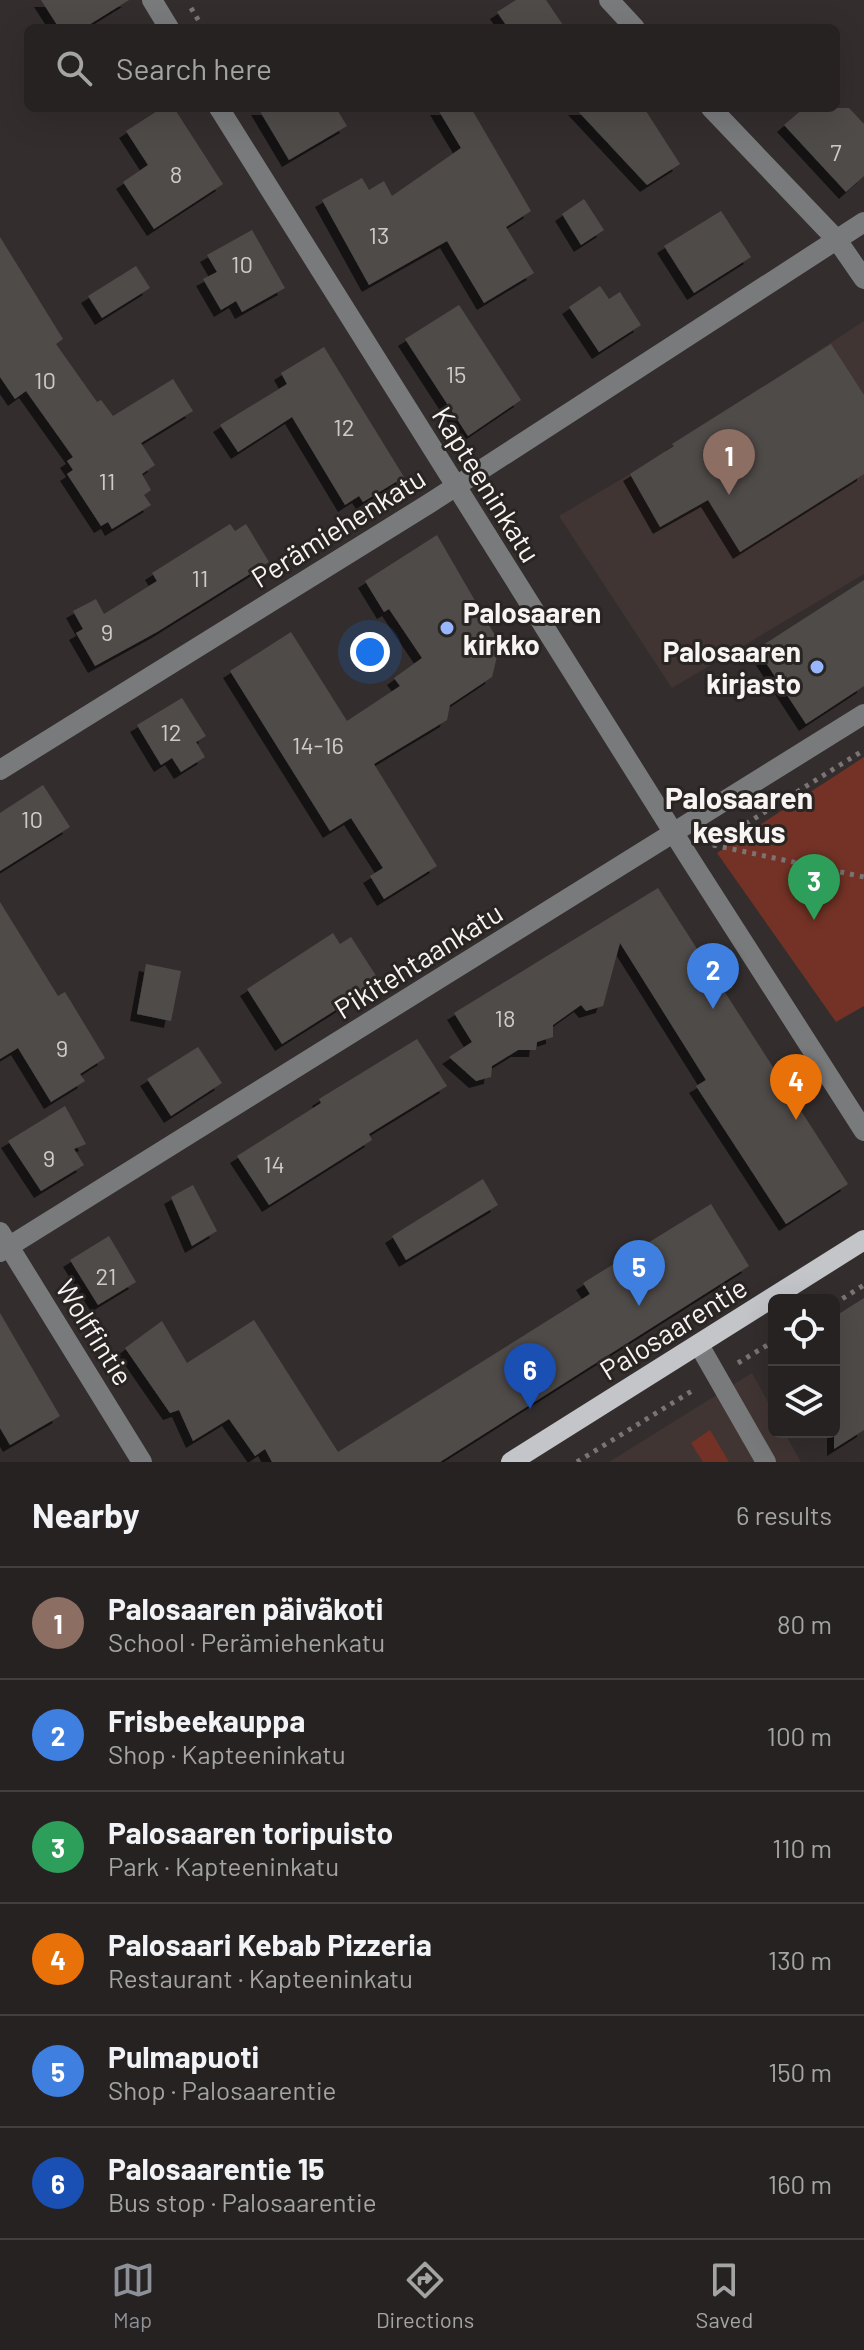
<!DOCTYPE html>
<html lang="en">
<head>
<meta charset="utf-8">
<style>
	body { margin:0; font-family:Barlow,sans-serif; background:#2e2a2a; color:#f1f3f6 }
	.controls { position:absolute; right:24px; bottom:24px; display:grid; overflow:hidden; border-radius:12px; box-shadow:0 8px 32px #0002 }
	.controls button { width:72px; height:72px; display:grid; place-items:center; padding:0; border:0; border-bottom:2px solid #423f40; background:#262222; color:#f1f3f6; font:40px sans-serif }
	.you { position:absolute; left:370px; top:652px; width:28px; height:28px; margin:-20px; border:6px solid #fff; border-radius:50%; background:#1a73e8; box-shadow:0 0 0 12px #1a73e833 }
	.badge { display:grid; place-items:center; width:52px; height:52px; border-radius:50%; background:#8c9099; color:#fff; font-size:26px; font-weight:700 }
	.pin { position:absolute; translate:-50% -66px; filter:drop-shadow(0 2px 4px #0008) }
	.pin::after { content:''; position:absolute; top:42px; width:28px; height:24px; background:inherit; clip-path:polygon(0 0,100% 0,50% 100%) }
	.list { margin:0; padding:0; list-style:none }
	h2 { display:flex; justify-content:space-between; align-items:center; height:104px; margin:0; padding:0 32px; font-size:34px }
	h2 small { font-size:26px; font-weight:400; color:#a4a4a5 }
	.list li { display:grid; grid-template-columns:52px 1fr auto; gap:24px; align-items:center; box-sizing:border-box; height:112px; padding:0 32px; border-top:2px solid #423f40 }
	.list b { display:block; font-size:30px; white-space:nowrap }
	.list p { margin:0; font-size:26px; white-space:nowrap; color:#a4a4a5 }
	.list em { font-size:26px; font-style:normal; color:#a4a4a5 }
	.icon { flex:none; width:44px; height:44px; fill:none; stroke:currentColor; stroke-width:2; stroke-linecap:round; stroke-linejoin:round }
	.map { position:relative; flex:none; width:864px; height:1462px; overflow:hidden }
	.search { position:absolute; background:#262222; box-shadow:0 8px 32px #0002; left:24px; right:24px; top:24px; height:88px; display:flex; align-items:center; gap:20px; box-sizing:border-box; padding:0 28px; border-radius:12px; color:#a4a4a5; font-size:30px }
	.sheet { height:776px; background:#262222 }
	nav { display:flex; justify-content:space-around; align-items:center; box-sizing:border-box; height:112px; border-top:2px solid #423f40; background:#262222; font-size:22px; color:#a4a4a5 }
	nav a { display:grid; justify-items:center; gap:4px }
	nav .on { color:#8c9099 }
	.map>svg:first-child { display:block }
	.built { fill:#413533 }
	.green { fill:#733225 }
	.building { fill:#504b4a; filter:url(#shadow) }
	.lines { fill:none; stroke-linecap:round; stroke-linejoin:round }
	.path { stroke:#7a7574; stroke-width:5; stroke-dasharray:4 6; stroke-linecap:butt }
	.minor { stroke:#797a7c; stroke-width:20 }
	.major { stroke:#c3c5c9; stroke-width:20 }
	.poi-dot { fill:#97b6fd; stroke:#292523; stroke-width:3 }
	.labels { text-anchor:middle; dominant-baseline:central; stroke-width:6; stroke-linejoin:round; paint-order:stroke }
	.number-label { font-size:24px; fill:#cdcac9 }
	.street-label { font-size:28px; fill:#f7f4f3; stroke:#292523 }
	.poi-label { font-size:28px; font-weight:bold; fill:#f7f4f3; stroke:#292523; text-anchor:start }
	.neighbourhood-label { font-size:30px; font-weight:bold; fill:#f7f4f3; stroke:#292523 }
</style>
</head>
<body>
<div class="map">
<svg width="864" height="1462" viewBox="0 0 864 1462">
	<defs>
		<filter id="shadow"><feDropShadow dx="-7" dy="7" stdDeviation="0" flood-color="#0009"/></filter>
	</defs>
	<rect width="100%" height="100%" fill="#332e2d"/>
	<g class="built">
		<path d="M864 321V574L672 688 559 516 630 474Z"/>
		<path d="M752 1373 774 1413V1432H784L801 1462H609Z"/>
	</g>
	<g class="green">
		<path d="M864 757V1006L836 1022 717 853Z"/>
		<path d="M710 1430 729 1462H703L691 1443Z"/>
	</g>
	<g class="building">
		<path d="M41 0H129L84 28H59Z"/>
		<path d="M516 0H546L565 28H508L497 12Z"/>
		<path d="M162 108H174L223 184 154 229 123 182 148 165 126 131Z"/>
		<path d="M258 108H336L347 126 289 160Z"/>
		<path d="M437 108H471L531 211 506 227 534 273 484 303 447 241 369 285 322 200 362 178 369 190 384 181 392 196 461 148Z"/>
		<path d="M575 108H644L680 164 647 185Z"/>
		<path d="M804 108H849L864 124V176L846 192 784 125Z"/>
		<path d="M584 199 604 230 581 245 562 214Z"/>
		<path d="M721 211 751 257 694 293 664 246Z"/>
		<path d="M252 230 285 288 242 312 236 301 221 310 203 279 217 272 207 255Z"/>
		<path d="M0 237 63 339 56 344 97 402 101 400 113 416 173 379 193 411 141 443 155 465 142 474 151 490 144 495 151 505 112 529 108 522 101 526 67 474 73 470 67 461 73 457 26 391 15 399 0 377Z"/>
		<path d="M136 266 150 288 102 318 88 296Z"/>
		<path d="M600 286 609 299 620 292 641 325 599 352 569 307Z"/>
		<path d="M459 305 521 400 468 436 405 339Z"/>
		<path d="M831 344 864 395V474L740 552 708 500 660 527 630 474 674 446 672 444Z"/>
		<path d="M324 347 404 477 363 502 359 496 345 505 292 417 238 452 220 425 287 384 281 373Z"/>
		<path d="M230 524 235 531 246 524 269 562 157 632 95 666 76 633 83 629 73 611 96 599 104 614 157 581 152 573Z"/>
		<path d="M437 535 500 644 492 677 450 705 447 720 374 764 437 866 384 899 370 876 383 868 351 818 330 831 230 671 291 632 347 721 400 686 394 678 422 658 389 609 384 612 365 581Z"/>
		<path d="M864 580V686L806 724 757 649Z"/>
		<path d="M182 698 206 736 196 742 205 757 181 772 172 758 161 765 137 725Z"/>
		<path d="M43 785 70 827 0 871V813Z"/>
		<path d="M658 888 848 1184 786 1224 696 1086 706 1080 620 943 603 1006 586 1011 581 1005 553 1025V1037L537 1042 536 1050H518L492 1066 491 1077 476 1081 449 1057 472 1042 454 1013Z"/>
		<path d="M0 902 58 996 65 992 105 1058 80 1074 85 1081 51 1102 18 1048 0 1059Z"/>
		<path d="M333 933 340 944 351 937 380 982 282 1044 247 989Z"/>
		<path d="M146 964 181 971 171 1021 137 1014Z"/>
		<path d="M417 1039 447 1086 369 1134 372 1140 269 1205 237 1156 321 1103 319 1099Z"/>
		<path d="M198 1047 222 1083 171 1116 147 1079Z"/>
		<path d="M65 1106 86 1144 74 1149 84 1165 41 1191 8 1141Z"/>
		<path d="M483 1179 498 1205 406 1260 392 1236Z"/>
		<path d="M193 1185 217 1231 192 1246 171 1197Z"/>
		<path d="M711 1204 749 1266 440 1462H272L265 1449 255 1456 229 1419 193 1441 179 1410 170 1413 125 1348 162 1321 187 1363 254 1320 338 1452 590 1294 583 1283Z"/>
		<path d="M109 1236 136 1282 98 1305 70 1260Z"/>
		<path d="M864 1298V1430L834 1449V1317Z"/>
		<path d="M0 1313 60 1416 10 1445 0 1428Z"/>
	</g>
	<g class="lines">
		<g class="path">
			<path d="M191 8 203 28"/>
			<path d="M712 845 864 750"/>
			<path d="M713 845 864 877"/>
			<path d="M834 1304 864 1285"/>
			<path d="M738 1363 774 1341"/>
			<path d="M577 1462 695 1389"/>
		</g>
		<g class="minor">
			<path d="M152 0 169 28"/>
			<path d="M609 0 635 28"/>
			<path d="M219 108 690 859 864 1131"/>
			<path d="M711 108 837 240 864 279"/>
			<path d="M0 770 430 503 864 222"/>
			<path d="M0 1232 142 1462"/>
			<path d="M0 1252 864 714"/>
			<path d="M699 1345 766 1462"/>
		</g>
		<path class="major" d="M511 1462 864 1240"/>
	</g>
	<g class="poi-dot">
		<circle cx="447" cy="628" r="8"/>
		<circle cx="817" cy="667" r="8"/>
	</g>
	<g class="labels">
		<g class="number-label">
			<text x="836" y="151">7</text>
			<text x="176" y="173">8</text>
			<text x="379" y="234">13</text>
			<text x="242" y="263">10</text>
			<text x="456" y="373">15</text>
			<text x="45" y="379">10</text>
			<text x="344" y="426">12</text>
			<text x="107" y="480">11</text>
			<text x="200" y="577">11</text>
			<text x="107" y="631">9</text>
			<text x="171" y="731">12</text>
			<text x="318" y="744">14-16</text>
			<text x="32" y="818">10</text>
			<text x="505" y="1017">18</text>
			<text x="62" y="1047">9</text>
			<text x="49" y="1157">9</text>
			<text x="274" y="1163">14</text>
			<text x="106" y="1275">21</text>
		</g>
		<g class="street-label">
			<text transform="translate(487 484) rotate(58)">Kapteeninkatu</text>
			<text transform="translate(338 527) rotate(-32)">Perämiehenkatu</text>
			<text transform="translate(418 960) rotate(-32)">Pikitehtaankatu</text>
			<text transform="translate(673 1328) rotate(-32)">Palosaarentie</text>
			<text transform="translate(95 1332) rotate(58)">Wolffintie</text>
		</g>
		<g class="poi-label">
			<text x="463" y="612">Palosaaren<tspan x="463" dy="32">kirkko</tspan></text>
			<text x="801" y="651" text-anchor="end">Palosaaren<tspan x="801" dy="32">kirjasto</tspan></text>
		</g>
		<g class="neighbourhood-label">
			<text x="739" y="797">Palosaaren<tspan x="739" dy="34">keskus</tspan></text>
		</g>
	</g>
</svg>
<div class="controls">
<button><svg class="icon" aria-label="locate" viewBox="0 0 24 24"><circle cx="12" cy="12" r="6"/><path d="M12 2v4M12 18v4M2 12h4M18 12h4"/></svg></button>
<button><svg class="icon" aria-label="layers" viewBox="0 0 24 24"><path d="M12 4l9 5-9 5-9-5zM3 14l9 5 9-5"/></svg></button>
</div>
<div class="you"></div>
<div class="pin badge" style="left:729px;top:495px;background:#8d6e63">1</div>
<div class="pin badge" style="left:713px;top:1009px;background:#3f7fe0">2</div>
<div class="pin badge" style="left:814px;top:920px;background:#2e9e5b">3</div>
<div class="pin badge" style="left:796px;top:1120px;background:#e8710a">4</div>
<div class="pin badge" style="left:639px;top:1306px;background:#3f7fe0">5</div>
<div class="pin badge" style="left:530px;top:1409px;background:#1a4fb4">6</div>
<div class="search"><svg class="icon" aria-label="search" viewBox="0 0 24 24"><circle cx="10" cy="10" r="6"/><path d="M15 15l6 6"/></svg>Search here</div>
</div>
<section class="sheet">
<h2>Nearby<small>6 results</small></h2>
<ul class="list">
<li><span class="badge" style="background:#8d6e63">1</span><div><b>Palosaaren päiväkoti</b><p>School · Perämiehenkatu</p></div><em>80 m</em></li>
<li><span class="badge" style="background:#3f7fe0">2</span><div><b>Frisbeekauppa</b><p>Shop · Kapteeninkatu</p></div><em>100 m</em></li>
<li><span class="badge" style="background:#2e9e5b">3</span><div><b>Palosaaren toripuisto</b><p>Park · Kapteeninkatu</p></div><em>110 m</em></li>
<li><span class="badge" style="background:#e8710a">4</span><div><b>Palosaari Kebab Pizzeria</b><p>Restaurant · Kapteeninkatu</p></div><em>130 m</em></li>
<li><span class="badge" style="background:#3f7fe0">5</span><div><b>Pulmapuoti</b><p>Shop · Palosaarentie</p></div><em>150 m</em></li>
<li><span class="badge" style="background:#1a4fb4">6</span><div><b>Palosaarentie 15</b><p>Bus stop · Palosaarentie</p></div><em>160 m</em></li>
</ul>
</section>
<nav>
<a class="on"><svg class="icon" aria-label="map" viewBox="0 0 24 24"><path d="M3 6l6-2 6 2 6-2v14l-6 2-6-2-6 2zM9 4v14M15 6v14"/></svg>Map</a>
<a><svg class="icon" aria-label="directions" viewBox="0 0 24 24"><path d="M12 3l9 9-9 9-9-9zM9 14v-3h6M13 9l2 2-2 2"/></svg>Directions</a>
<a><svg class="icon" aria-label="saved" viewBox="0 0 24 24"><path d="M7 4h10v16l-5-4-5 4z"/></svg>Saved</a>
</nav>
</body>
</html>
